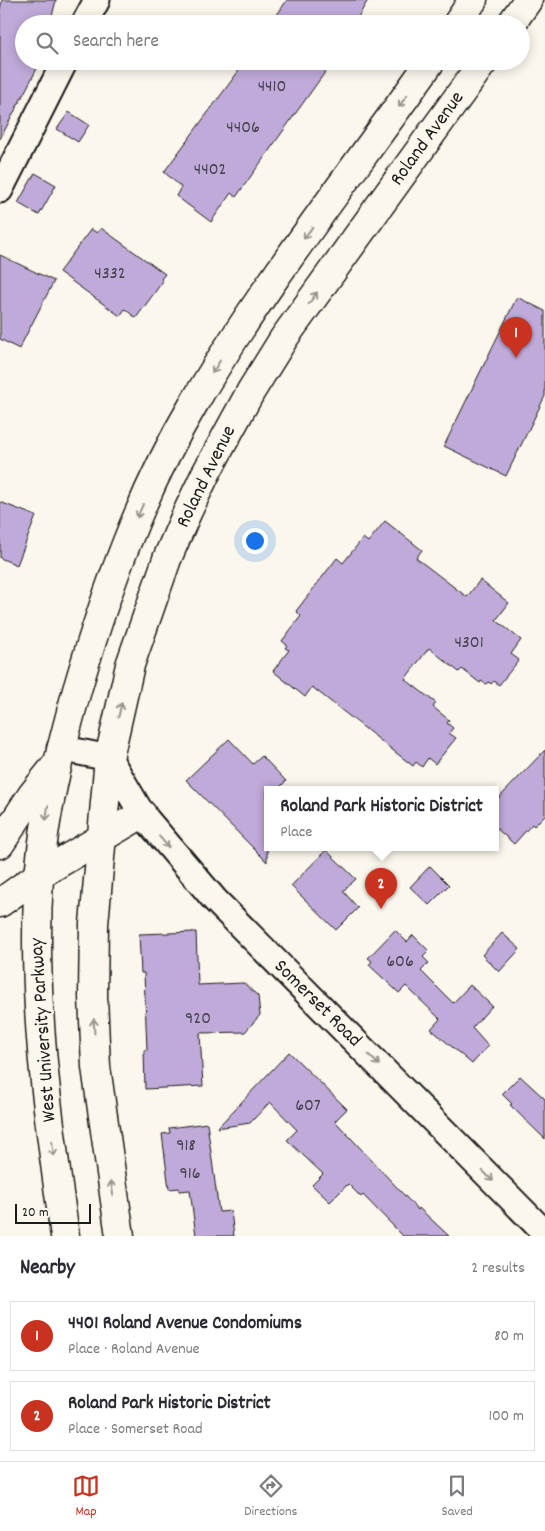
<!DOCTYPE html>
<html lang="en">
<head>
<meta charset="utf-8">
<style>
	body { margin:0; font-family:Dekko,sans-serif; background:#f2f2f3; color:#2b2b33 }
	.scale { position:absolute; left:15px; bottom:12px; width:76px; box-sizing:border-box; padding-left:5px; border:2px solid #1c1c1c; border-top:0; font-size:14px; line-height:18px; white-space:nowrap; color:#1c1c1c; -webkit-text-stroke:4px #fbf7ec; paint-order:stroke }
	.you { position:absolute; left:254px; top:540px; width:18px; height:18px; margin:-12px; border:4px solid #fff; border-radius:50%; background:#1a73e8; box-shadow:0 0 0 8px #1a73e833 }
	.badge { display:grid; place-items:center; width:32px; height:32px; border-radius:50%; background:#c8321e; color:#fff; font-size:16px; font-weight:700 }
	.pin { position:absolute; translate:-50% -41px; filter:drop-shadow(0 1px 2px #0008) }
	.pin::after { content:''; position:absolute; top:26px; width:18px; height:15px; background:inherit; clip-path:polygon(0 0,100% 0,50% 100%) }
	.popup { position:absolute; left:264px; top:786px; width:235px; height:65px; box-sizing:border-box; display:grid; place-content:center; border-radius:0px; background:#fff; filter:drop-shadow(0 1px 4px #0005); font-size:16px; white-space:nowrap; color:#7c7c81 }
	.popup b { font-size:19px; color:#2b2b33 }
	.popup::after { content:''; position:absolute; left:50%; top:100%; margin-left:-10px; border:10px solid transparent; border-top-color:#fff }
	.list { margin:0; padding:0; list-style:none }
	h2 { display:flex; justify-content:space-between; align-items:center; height:65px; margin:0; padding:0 20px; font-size:21px }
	h2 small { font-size:16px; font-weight:400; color:#7c7c81 }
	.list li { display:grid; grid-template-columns:32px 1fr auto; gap:15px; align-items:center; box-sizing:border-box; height:70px; margin:0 10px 10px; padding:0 10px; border:1px solid #e1e1e2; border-radius:0px }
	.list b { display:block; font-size:19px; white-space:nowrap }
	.list p { margin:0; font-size:16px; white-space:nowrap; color:#7c7c81 }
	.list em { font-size:16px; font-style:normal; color:#7c7c81 }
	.icon { flex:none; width:28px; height:28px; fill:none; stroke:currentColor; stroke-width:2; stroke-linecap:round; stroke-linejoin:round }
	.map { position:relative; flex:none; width:545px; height:1236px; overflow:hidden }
	.search { position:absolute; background:#fff; box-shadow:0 2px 12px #0003; left:15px; right:15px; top:15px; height:55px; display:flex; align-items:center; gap:12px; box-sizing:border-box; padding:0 18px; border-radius:28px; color:#7c7c81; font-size:19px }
	.sheet { height:225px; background:#fff }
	nav { display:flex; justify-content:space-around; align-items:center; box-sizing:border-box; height:70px; border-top:1px solid #e1e1e2; background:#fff; font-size:14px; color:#7c7c81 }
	nav a { display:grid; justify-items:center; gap:2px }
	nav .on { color:#c8321e }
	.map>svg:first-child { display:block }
	.building { fill:#c0aada; stroke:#1c1c1c }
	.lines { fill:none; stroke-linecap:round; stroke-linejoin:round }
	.minor-casing { stroke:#1c1c1c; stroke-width:29 }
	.tertiary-casing { stroke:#1c1c1c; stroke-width:31 }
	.primary-casing { stroke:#1c1c1c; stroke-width:31 }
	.minor { stroke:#fbf7ec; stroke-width:25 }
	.tertiary { stroke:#fbf7ec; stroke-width:28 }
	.primary { stroke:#fbf7ec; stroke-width:28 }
	.oneway { stroke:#97948e }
	.labels { text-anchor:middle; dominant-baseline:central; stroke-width:5; stroke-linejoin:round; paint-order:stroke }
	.number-label { font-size:18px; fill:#45404c }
	.street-label { font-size:20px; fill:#1c1c1c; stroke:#fbf7ec }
</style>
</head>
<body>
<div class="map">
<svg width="545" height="1236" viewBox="0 0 545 1236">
	<rect width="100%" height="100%" fill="#fbf7ec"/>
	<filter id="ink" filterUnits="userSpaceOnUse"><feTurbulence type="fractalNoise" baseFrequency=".02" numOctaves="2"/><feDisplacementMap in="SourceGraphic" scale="10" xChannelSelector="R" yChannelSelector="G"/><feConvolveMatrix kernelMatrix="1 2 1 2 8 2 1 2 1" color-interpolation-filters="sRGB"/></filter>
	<g filter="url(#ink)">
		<g class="building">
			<path d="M2 0H56L50 24H24V61H41L0 139V9Z"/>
			<path d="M287 0H368L354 24H271Z"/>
			<path d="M246 61H333L236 197 231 193 211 222 176 196 181 187 164 172Z"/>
			<path d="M69 112 89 125 78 142 57 129Z"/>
			<path d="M35 173 56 185 39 215 18 203Z"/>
			<path d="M101 228 165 274 161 279 163 281 136 318 125 309 120 316 59 272 91 229 97 233Z"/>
			<path d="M0 255 54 281 19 349 0 339Z"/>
			<path d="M517 297 545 311V396L506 476 444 446Z"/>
			<path d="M0 502 36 516 17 565 0 558Z"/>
			<path d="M385 521 422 550 416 558 467 597 480 580 509 603 496 620 521 640 511 654 519 660 499 685 494 681 491 684 489 682 486 684 481 681 480 683 462 669 459 672 429 648 405 679 436 703 433 707 449 720 447 723 453 728 449 733 456 738 435 764 428 758 422 767 416 762 413 766 312 687 305 697 273 671 289 650 285 648 287 645 282 641 301 616 296 611 337 558 343 563 363 538 368 542Z"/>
			<path d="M229 739 253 764 262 756 286 781 277 790H267V862L186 780Z"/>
			<path d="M545 750V815L534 826 532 824 514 844 495 827V802Z"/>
			<path d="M326 850 356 879 343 891 358 908 336 930 291 886Z"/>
			<path d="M430 866 449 885 429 905 410 887Z"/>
			<path d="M395 930 407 942 413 935 429 951 423 957 429 963 421 971 453 1003 470 985 492 1006 472 1028 488 1046 472 1064 431 1029 440 1019 406 986 399 993 369 965 372 961 368 958Z"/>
			<path d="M196 932 198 985 244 983 258 996 260 1015 245 1032 200 1033 203 1086 145 1089 144 1050H147L144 973H141L139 934Z"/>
			<path d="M502 933 520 949 499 972 482 955Z"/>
			<path d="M289 1052 347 1109 335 1121 418 1210 419 1208 449 1236H403L363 1195 361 1197 348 1184 330 1202 312 1185 323 1174 287 1140 297 1130 270 1102 250 1123 217 1128Z"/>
			<path d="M520 1076 545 1099V1139L510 1105 512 1104 502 1094Z"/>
			<path d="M207 1123 219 1212 231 1211 234 1236H196L190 1190 179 1191V1188L169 1189 162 1134 170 1133 169 1128Z"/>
		</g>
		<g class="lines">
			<g class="minor-casing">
				<g id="minor">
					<path d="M84 24 97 0"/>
					<path d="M0 190 65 61"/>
					<path d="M60 748 109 758 142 814 215 900 545 1233"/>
				</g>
			</g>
			<g class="tertiary-casing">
				<g id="tertiary">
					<path d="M0 844 32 795 56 765"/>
					<path d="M0 903 39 875 142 814"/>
				</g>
			</g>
			<g class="primary-casing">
				<g id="primary">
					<path d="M457 24 473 0"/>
					<path d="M511 24 528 0"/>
					<path d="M65 1236C48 1118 31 998 39 878 44 813 60 752 77 690 106 591 141 493 193 405 263 285 351 175 431 61"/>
					<path d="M120 1236 96 1067 93 996 94 924 109 758 130 665 167 559 186 515 205 475 251 391 284 338 484 61"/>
				</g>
			</g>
			<use href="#minor" class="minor"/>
			<use href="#tertiary" class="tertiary"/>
			<use href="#primary" class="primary"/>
		</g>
		<defs><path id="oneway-shaft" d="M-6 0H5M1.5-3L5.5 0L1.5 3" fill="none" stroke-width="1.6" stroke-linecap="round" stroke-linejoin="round" transform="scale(1.25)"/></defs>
		<g class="oneway">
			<use href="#oneway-shaft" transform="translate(403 101) rotate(125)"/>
			<use href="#oneway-shaft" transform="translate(308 233) rotate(126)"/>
			<use href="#oneway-shaft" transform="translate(313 298) rotate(-54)"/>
			<use href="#oneway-shaft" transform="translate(216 367) rotate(122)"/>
			<use href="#oneway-shaft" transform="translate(140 511) rotate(114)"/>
			<use href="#oneway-shaft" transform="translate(120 710) rotate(-77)"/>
			<use href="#oneway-shaft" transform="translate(47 813) rotate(98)"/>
			<use href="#oneway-shaft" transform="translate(164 842) rotate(49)"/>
			<use href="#oneway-shaft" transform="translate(94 1026) rotate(-93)"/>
			<use href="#oneway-shaft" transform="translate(374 1060) rotate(45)"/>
			<use href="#oneway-shaft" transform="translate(53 1149) rotate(83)"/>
			<use href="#oneway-shaft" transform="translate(488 1176) rotate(45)"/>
			<use href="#oneway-shaft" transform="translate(112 1188) rotate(-99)"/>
		</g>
	</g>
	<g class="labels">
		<g class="number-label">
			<text x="272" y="87">4410</text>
			<text x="243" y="128">4406</text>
			<text x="210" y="170">4402</text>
			<text x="110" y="274">4332</text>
			<text x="469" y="643">4301</text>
			<text x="400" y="962">606</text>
			<text x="198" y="1019">920</text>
			<text x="308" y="1106">607</text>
			<text x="186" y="1146">918</text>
			<text x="190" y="1174">916</text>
		</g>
		<g class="street-label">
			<text transform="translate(428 139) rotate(-54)">Roland Avenue</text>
			<text transform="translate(207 477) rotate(-64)">Roland Avenue</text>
			<text transform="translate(317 1004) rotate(45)">Somerset Road</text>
			<text transform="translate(44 1030) rotate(-94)">West University Parkway</text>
		</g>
	</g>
</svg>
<div class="scale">20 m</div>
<div class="you"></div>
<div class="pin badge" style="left:516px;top:358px">1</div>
<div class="pin badge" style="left:381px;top:909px">2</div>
<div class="popup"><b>Roland Park Historic District</b>Place</div>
<div class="search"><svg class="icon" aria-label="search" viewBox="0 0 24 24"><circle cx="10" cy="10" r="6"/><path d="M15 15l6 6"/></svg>Search here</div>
</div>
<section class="sheet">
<h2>Nearby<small>2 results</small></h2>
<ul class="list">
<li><span class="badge">1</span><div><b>4401 Roland Avenue Condomiums</b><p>Place · Roland Avenue</p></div><em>80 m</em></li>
<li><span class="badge">2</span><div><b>Roland Park Historic District</b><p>Place · Somerset Road</p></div><em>100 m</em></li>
</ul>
</section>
<nav>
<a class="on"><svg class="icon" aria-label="map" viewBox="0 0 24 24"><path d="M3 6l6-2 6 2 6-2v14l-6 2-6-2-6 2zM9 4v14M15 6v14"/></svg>Map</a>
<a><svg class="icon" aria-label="directions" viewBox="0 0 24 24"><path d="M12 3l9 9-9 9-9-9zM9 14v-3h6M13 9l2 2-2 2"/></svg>Directions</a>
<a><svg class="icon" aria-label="saved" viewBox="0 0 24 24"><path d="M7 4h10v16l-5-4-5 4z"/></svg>Saved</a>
</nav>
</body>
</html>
